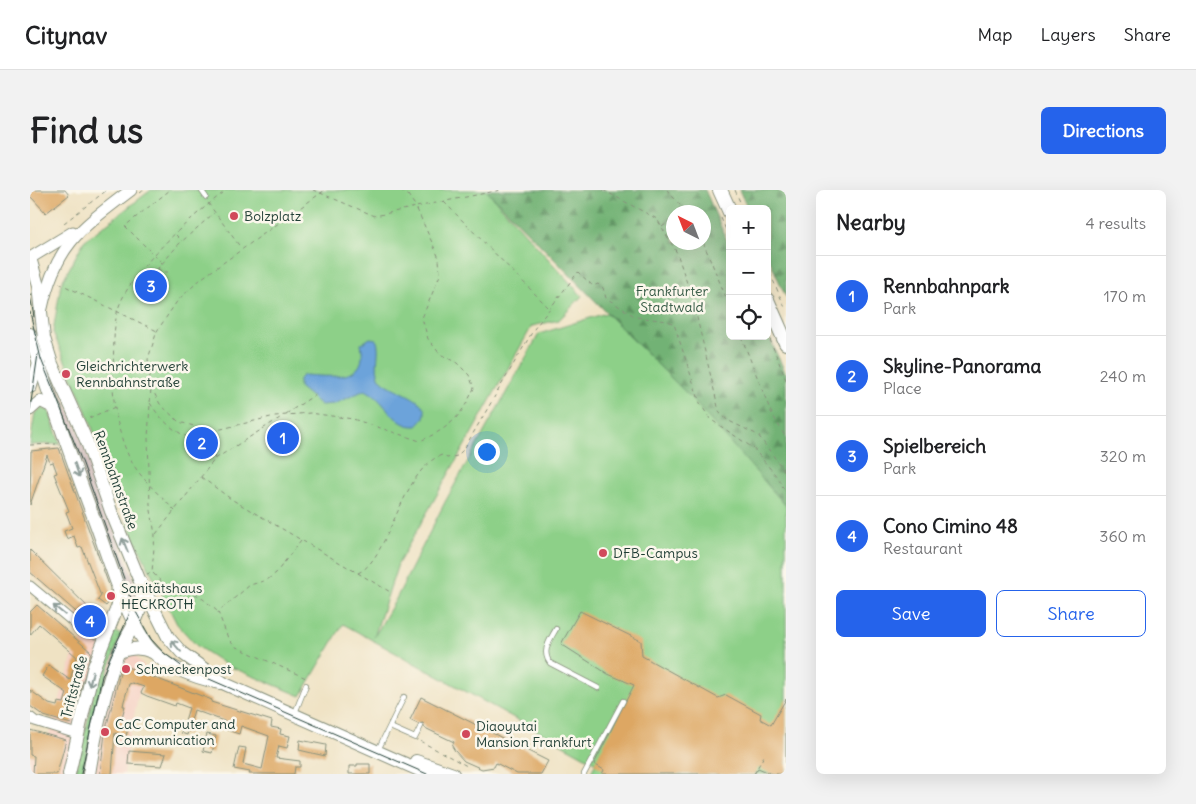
<!DOCTYPE html>
<html lang="en">
<head>
<meta charset="utf-8">
<style>
	body { margin:0; font-family:Delius,sans-serif; background:#f2f2f2; color:#202124 }
	.controls { position:absolute; right:15px; top:15px; display:grid; overflow:hidden; border-radius:8px; box-shadow:0 5px 20px #0002 }
	.controls button { width:45px; height:45px; display:grid; place-items:center; padding:0; border:0; border-bottom:1px solid #e0e0e0; background:#fff; color:#202124; font:25px sans-serif }
	.compass { position:absolute; left:636px; top:15px; width:45px; height:45px; border-radius:50%; background:#fff; box-shadow:0 5px 20px #0002; rotate:318deg }
	.you { position:absolute; left:456px; top:261px; width:18px; height:18px; margin:-12px; border:4px solid #fff; border-radius:50%; background:#1a73e8; box-shadow:0 0 0 8px #1a73e833 }
	.badge { display:grid; place-items:center; width:32px; height:32px; border-radius:50%; background:#2563eb; color:#fff; font-size:16px; font-weight:700 }
	.pin { position:absolute; translate:-50% -50%; border:2px solid #fff; box-shadow:0 1px 5px #0006 }
	.list { margin:0; padding:0; list-style:none }
	h2 { display:flex; justify-content:space-between; align-items:center; height:65px; margin:0; padding:0 20px; font-size:21px }
	h2 small { font-size:16px; font-weight:400; color:#757577 }
	.list li { display:grid; grid-template-columns:32px 1fr auto; gap:15px; align-items:center; box-sizing:border-box; height:80px; padding:0 20px; border-top:1px solid #e0e0e0 }
	.list b { display:block; font-size:19px; white-space:nowrap }
	.list p { margin:0; font-size:16px; white-space:nowrap; color:#757577 }
	.list em { font-size:16px; font-style:normal; color:#757577 }
	.actions { display:flex; gap:10px; padding:15px 20px }
	.actions a { flex:1; padding:11px 0; border:1px solid #2563eb; border-radius:8px; text-align:center; font-size:18px; color:#2563eb }
	.actions .main { background:#2563eb; color:#fff }
	.icon { flex:none; width:28px; height:28px; fill:none; stroke:currentColor; stroke-width:2; stroke-linecap:round; stroke-linejoin:round }
	.map { position:relative; flex:none; width:756px; height:584px; overflow:hidden; border-radius:8px }
	header { display:flex; align-items:center; gap:30px; box-sizing:border-box; height:70px; padding:0 25px; background:#fff; border-bottom:1px solid #e0e0e0 }
	header strong { font-size:24px }
	nav { display:flex; gap:28px; margin-inline-start:auto; font-size:18px }
	.intro { display:flex; align-items:center; justify-content:space-between; box-sizing:border-box; height:120px; padding:0 30px }
	h1 { margin:0; font-size:35px }
	.button { padding:12px 22px; border-radius:8px; background:#2563eb; color:#fff; font-size:18px; font-weight:700 }
	main { display:flex; gap:30px; padding:0 30px }
	aside { flex:1; background:#fff; border-radius:8px; box-shadow:0 5px 20px #0002 }
	.map>svg:first-child { display:block }
	.built { fill:#f6d2c4 }
	.railway { fill:#d1bfbe }
	.grass { fill:url(#grass-dots); stroke:#56865e }
	.forest { fill:url(#forest-firs); stroke:#487854; fill-rule:evenodd }
	.park { fill:#8dd088; stroke:#56865e }
	.water { fill:#6ca3da; stroke:#467087 }
	.building { fill:#dda763 }
	.lines { fill:none; stroke-linecap:round; stroke-linejoin:round }
	.service-casing { stroke:#87907c; stroke-width:6 }
	.minor-casing { stroke:#87907c; stroke-width:11 }
	.tertiary-casing { stroke:#87907c; stroke-width:13 }
	.secondary-casing { stroke:#87907c; stroke-width:14 }
	.primary-casing { stroke:#87907c; stroke-width:16 }
	.path { stroke:#87907c; stroke-width:1; stroke-dasharray:4 4; stroke-linecap:butt }
	.service { stroke:#fff; stroke-width:4.5 }
	.minor { stroke:#fff; stroke-width:9 }
	.tertiary { stroke:#fff; stroke-width:11 }
	.secondary { stroke:#fff; stroke-width:12 }
	.primary { stroke:#fff; stroke-width:14 }
	.tram { stroke:#1f3d34; stroke-width:1 }
	.oneway { stroke:#8f9e9a }
	.poi-dot { fill:#d1495b; stroke:#fbf7ec; stroke-width:2 }
	.labels { text-anchor:middle; dominant-baseline:central; stroke-width:5; stroke-linejoin:round; paint-order:stroke }
	.poi-label { font-size:14px; fill:#1f3d34; stroke:#fbf7ec; text-anchor:start }
	.park-label { font-size:14px; fill:#355a45; stroke:#fbf7ec }
	.street-label { font-size:14px; fill:#1f3d34; stroke:#fbf7ec }
</style>
</head>
<body>
<header>
<strong>Citynav</strong>
<nav><a>Map</a><a>Layers</a><a>Share</a></nav>
</header>
<div class="intro"><h1>Find us</h1><a class="button">Directions</a></div>
<main>
<div class="map">
<svg width="756" height="584" viewBox="0 0 756 584">
	<defs>
		<pattern id="grass-dots" width="8" height="8" patternUnits="userSpaceOnUse" patternTransform="scale(1.25)"><rect width="8" height="8" fill="#8dd088"/><path d="M2 2h.1M6 6h.1" fill="none" stroke="#73aa70" stroke-width="1.8" stroke-linecap="round"/></pattern>
		<pattern id="forest-firs" width="22" height="20" patternUnits="userSpaceOnUse" patternTransform="scale(1.25)"><rect width="22" height="20" fill="#72b274"/><path d="M5 1l3.5 6h-7zM16 11l3.5 6h-7z" fill="#5d9260"/></pattern>
	</defs>
	<rect width="100%" height="100%" fill="#fbf7ec"/>
	<filter id="ink" filterUnits="userSpaceOnUse"><feTurbulence type="fractalNoise" baseFrequency=".02" numOctaves="2"/><feDisplacementMap in="SourceGraphic" scale="10" xChannelSelector="R" yChannelSelector="G"/><feConvolveMatrix kernelMatrix="1 2 1 2 8 2 1 2 1" color-interpolation-filters="sRGB"/></filter>
	<filter id="wash" filterUnits="userSpaceOnUse"><feTurbulence type="fractalNoise" baseFrequency=".0096" numOctaves="4" result="noise"/><feDisplacementMap in="SourceGraphic" scale="20" xChannelSelector="R" yChannelSelector="G"/><feGaussianBlur stdDeviation="1.12" result="paint"/><feColorMatrix in="noise" values="0 0 0 0 0 0 0 0 0 0 0 0 0 0 0 0 0 1.4 0 .05"/><feComposite in="paint" operator="in"/></filter>
	<g filter="url(#wash)">
		<rect width="100%" height="100%" fill="#efe2c3"/>
		<path class="built" d="M57 410 115 477 99 547 94 584H0V560L14 561 44 462 52 452 56 440 42 427Z"/>
		<path class="railway" d="M15 165 46 234 107 398 106 413 98 415 12 177Z"/>
		<path class="grass" d="M85 441 91 445 67 513 52 584H45L72 469Z"/>
		<g class="forest">
			<path d="M456 0H675L700 58V146H737V143L756 184V316L661 208ZM644 22H674V52H644Z"/>
			<path d="M709 0H756V107L737 64V19H718Z"/>
		</g>
		<g class="park">
			<path d="M121 0H456L552 106 529 130 502 136 368 374 344 447 366 409 415 312 509 144 576 123 661 208 756 316V584H560L566 573 313 434 271 506 196 475 167 456 147 434 104 349 56 221 23 142 31 94 54 51Z"/>
			<path d="M12 218 19 221 30 254 0 255 5 223Z"/>
		</g>
		<path class="water" d="M340 148 346 149C352 161 343 176 350 188 358 202 416 210 387 236 363 238 356 209 335 200L304 214 291 215 269 197V189L273 185C299 186 340 194 331 154Z"/>
		<g id="blocks">
			<g class="building">
				<path d="M0 0H35L39 5 16 23 0 6Z"/>
				<path d="M29 258 80 398V411L76 416 68 410 71 406 52 357 48 358 44 346 37 349 34 341 42 338 36 322 39 321 24 284 27 283 23 272 20 273 17 265 0 315 1 261Z"/>
				<path d="M0 360 67 426 60 434 0 382Z"/>
				<path d="M7 415 61 462 41 534 14 526 0 516V500L19 514 27 516 28 512 34 513 37 503 12 486 19 475 40 490 47 467 9 434 0 445V422Z"/>
				<path d="M550 421 611 451 612 466 688 508 696 505 731 524 730 529 741 535 756 509V584H742L728 578 724 584H572L574 580 564 574 604 495 578 484 531 454Z"/>
				<path d="M92 475 182 510 181 512 242 531 241 537 251 539 250 544 260 546 257 558 249 556 246 568 270 571V577H265L264 584H219L220 582 204 579 209 557 216 558 213 574 232 579 239 546 211 536 209 544 197 540 199 533 164 520 157 545 151 543 159 518 146 513 145 516 117 506 111 503 114 497 102 493 99 494 94 511 93 516H95L91 531 99 534 96 546 85 543 82 584H70L75 543Z"/>
				<path d="M391 507 518 571 511 584H487L466 573 464 577 452 579 434 571 425 561 422 556 424 552 395 538 393 533 388 534 380 530Z"/>
				<path d="M0 540 36 550 27 584H3L4 566 0 565Z"/>
				<path d="M177 544 186 546 182 563 173 561Z"/>
				<path d="M270 550 296 555 295 566 269 560Z"/>
				<path d="M99 561 110 562 136 564 132 576 98 574Z"/>
				<path d="M327 574H340V584H319V576H327Z"/>
			</g>
		</g>
	</g>
	<g filter="url(#ink)">
		<use href="#blocks" fill-opacity="0" stroke="#87907c" stroke-width="1"/>
		<g class="lines">
			<g class="service-casing">
				<g id="service">
					<path d="M171 0 176 7"/>
					<path d="M526 439C520 450 511 461 520 473L568 498"/>
					<path d="M265 523 276 495"/>
					<path d="M360 537 385 548 391 536"/>
					<path d="M348 560 374 507"/>
					<path d="M554 584 593 511"/>
				</g>
			</g>
			<g class="minor-casing">
				<g id="minor">
					<path d="M0 396 54 441 65 444 76 443"/>
					<path d="M0 527 5 531 47 544"/>
				</g>
			</g>
			<g class="tertiary-casing">
				<g id="tertiary">
					<path d="M0 68 43 42"/>
					<path d="M12 118C26 54 51 38 101 0"/>
					<path d="M1 197 10 168"/>
					<path d="M0 220 10 211 26 219"/>
				</g>
			</g>
			<g class="secondary-casing">
				<g id="secondary">
					<path d="M0 68 8 96 14 148 22 174 57 252 81 321 109 389 138 447 152 463 195 494 398 584"/>
					<path d="M0 144C19 209 44 274 67 337 79 370 99 437 122 461 139 479 167 488 190 493"/>
					<path d="M89 462C102 458 110 457 122 462"/>
					<path d="M386 571 423 584"/>
					<path d="M39 584 63 479 88 415V400"/>
					<path d="M59 584C65 546 73 508 85 471 94 446 115 427 111 400"/>
				</g>
			</g>
			<g class="primary-casing">
				<g id="primary">
					<path d="M690 0 700 22"/>
					<path d="M737 110 756 153"/>
				</g>
			</g>
			<g class="path">
				<path d="M371 0 378 5 386 17 471 0"/>
				<path d="M573 0 627 29 647 63 663 111 689 221 697 230 728 245 756 283"/>
				<path d="M637 0 656 22"/>
				<path d="M705 0 713 19"/>
				<path d="M110 3 114 0"/>
				<path d="M414 12 519 118"/>
				<path d="M178 13 211 58"/>
				<path d="M691 28 700 49"/>
				<path d="M34 33 77 0"/>
				<path d="M632 37 644 28"/>
				<path d="M146 45 152 51"/>
				<path d="M673 52 700 117"/>
				<path d="M132 73 95 36 140 0"/>
				<path d="M737 76 756 120"/>
				<path d="M128 78 132 82H138"/>
				<path d="M110 85 117 91 149 54 184 23"/>
				<path d="M29 93 127 141"/>
				<path d="M737 142 756 190"/>
				<path d="M711 146 741 222 756 248"/>
				<path d="M121 197 130 214 149 232 183 241 245 226 280 223 323 229 390 251C419 238 431 228 444 198L439 185 427 173 410 164 398 149 392 128 410 85 409 68 386 17 345 26 283 0"/>
				<path d="M120 213C136 238 154 248 182 256L185 269"/>
				<path d="M256 224 289 202"/>
				<path d="M59 228 85 217"/>
				<path d="M0 255 26 254"/>
				<path d="M171 287 201 309 362 403"/>
				<path d="M145 321C130 305 110 288 100 269 87 242 82 210 83 180 84 162 83 142 87 123 96 83 164 24 197 0"/>
				<path d="M126 344 185 269 253 226"/>
				<path d="M271 350 246 383 237 390 220 395 188 422 198 448 204 456 276 488"/>
				<path d="M123 383C142 404 139 394 161 402 170 405 180 415 187 421"/>
				<path d="M328 383C359 370 372 278 412 265L417 268 427 266 434 259 504 139 548 82 563 96 568 94 573 98 576 108 606 127 638 131 644 134 670 213 680 229 723 258 748 288 756 303"/>
				<path d="M117 384 122 382 125 345 120 314 118 248 121 197 118 169 127 141 148 110 172 88 295 0"/>
				<path d="M127 401 134 396"/>
				<path d="M390 551 437 576 439 574"/>
				<path d="M724 584 735 564"/>
			</g>
			<use href="#service" class="service"/>
			<use href="#minor" class="minor"/>
			<use href="#tertiary" class="tertiary"/>
			<use href="#secondary" class="secondary"/>
			<use href="#primary" class="primary"/>
			<g class="tram">
				<path d="M0 105 4 127"/>
				<path d="M0 122 11 169 53 274 106 422 121 449 134 463 154 478 397 584"/>
				<path d="M0 219 8 164"/>
				<path d="M51 584 72 486 99 425 102 411"/>
			</g>
		</g>
		<defs><path id="oneway-shaft" d="M-6 0H5M1.5-3L5.5 0L1.5 3" fill="none" stroke-width="1.6" stroke-linecap="round" stroke-linejoin="round" transform="scale(1.25)"/></defs>
		<g class="oneway">
			<use href="#oneway-shaft" transform="translate(47 280) rotate(71)"/>
			<use href="#oneway-shaft" transform="translate(95 355) rotate(-112)"/>
			<use href="#oneway-shaft" transform="translate(29 420) rotate(-141)"/>
			<use href="#oneway-shaft" transform="translate(146 456) rotate(-131)"/>
			<use href="#oneway-shaft" transform="translate(61 489) rotate(104)"/>
		</g>
	</g>
	<g class="poi-dot">
		<circle cx="204" cy="26" r="5"/>
		<circle cx="36" cy="184" r="5"/>
		<circle cx="573" cy="363" r="5"/>
		<circle cx="81" cy="406" r="5"/>
		<circle cx="96" cy="479" r="5"/>
		<circle cx="75" cy="542" r="5"/>
		<circle cx="436" cy="544" r="5"/>
	</g>
	<g class="labels">
		<g class="poi-label">
			<text x="214" y="26">Bolzplatz</text>
			<text x="46" y="176">Gleichrichterwerk<tspan x="46" dy="16">Rennbahnstraße</tspan></text>
			<text x="583" y="363">DFB-Campus</text>
			<text x="91" y="398">Sanitätshaus<tspan x="91" dy="16">HECKROTH</tspan></text>
			<text x="106" y="479">Schneckenpost</text>
			<text x="85" y="534">CaC Computer and<tspan x="85" dy="16">Communication</tspan></text>
			<text x="446" y="536">Diaoyutai<tspan x="446" dy="16">Mansion Frankfurt</tspan></text>
		</g>
		<g class="park-label">
			<text x="642" y="101">Frankfurter<tspan x="642" dy="16">Stadtwald</tspan></text>
		</g>
		<g class="street-label">
			<text transform="translate(86 290) rotate(70)">Rennbahnstraße</text>
			<text transform="translate(44 497) rotate(-75)">Triftstraße</text>
		</g>
	</g>
</svg>
<div class="controls">
<button>+</button>
<button>−</button>
<button><svg class="icon" aria-label="locate" viewBox="0 0 24 24"><circle cx="12" cy="12" r="6"/><path d="M12 2v4M12 18v4M2 12h4M18 12h4"/></svg></button>
</div>
<svg class="compass" viewBox="-18 -18 36 36"><path d="M0-13l5 13h-10z" fill="#e53935"/><path d="M0 13l5-13h-10z" fill="#757577"/></svg>
<div class="you"></div>
<div class="pin badge" style="left:253px;top:248px">1</div>
<div class="pin badge" style="left:172px;top:253px">2</div>
<div class="pin badge" style="left:121px;top:96px">3</div>
<div class="pin badge" style="left:60px;top:431px">4</div>
</div>
<aside>
<h2>Nearby<small>4 results</small></h2>
<ul class="list">
<li><span class="badge">1</span><div><b>Rennbahnpark</b><p>Park</p></div><em>170 m</em></li>
<li><span class="badge">2</span><div><b>Skyline-Panorama</b><p>Place</p></div><em>240 m</em></li>
<li><span class="badge">3</span><div><b>Spielbereich</b><p>Park</p></div><em>320 m</em></li>
<li><span class="badge">4</span><div><b>Cono Cimino 48</b><p>Restaurant</p></div><em>360 m</em></li>
</ul>
<div class="actions"><a class="main">Save</a><a>Share</a></div>
</aside>
</main>
</body>
</html>
